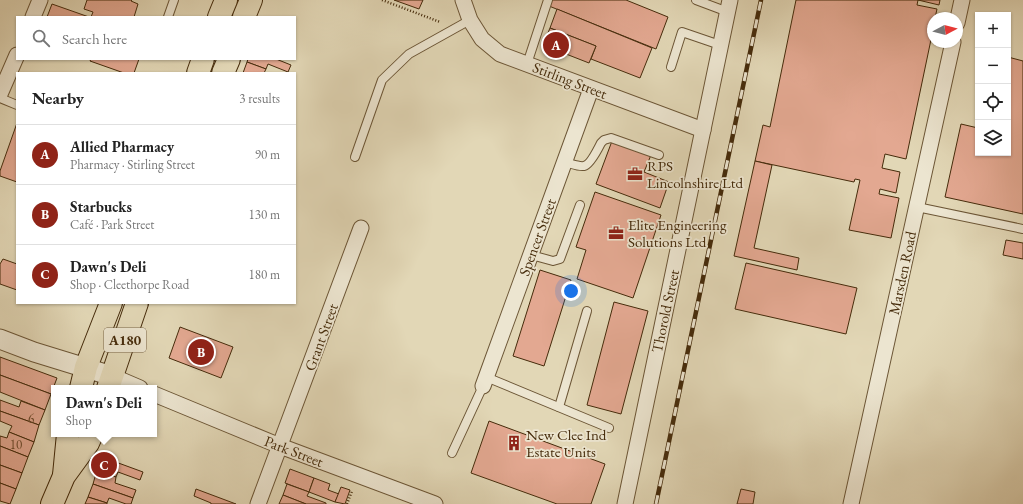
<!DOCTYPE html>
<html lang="en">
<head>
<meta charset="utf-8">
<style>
	body { margin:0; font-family:"EB Garamond",serif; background:#f6f6f6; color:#222 }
	.controls { position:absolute; right:12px; top:12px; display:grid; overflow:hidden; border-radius:0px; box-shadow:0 1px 3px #0004 }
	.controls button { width:36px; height:36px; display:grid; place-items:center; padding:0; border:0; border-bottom:1px solid #e0e0e0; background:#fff; color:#222; font:20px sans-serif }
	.compass { position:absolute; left:927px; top:12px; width:36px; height:36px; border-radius:50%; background:#fff; box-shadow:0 1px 3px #0004; rotate:83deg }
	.you { position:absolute; left:571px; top:291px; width:14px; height:14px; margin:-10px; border:3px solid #fff; border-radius:50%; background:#1a73e8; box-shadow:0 0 0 6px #1a73e833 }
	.badge { display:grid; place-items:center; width:26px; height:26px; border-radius:50%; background:#8f2418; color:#fff; font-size:13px; font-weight:700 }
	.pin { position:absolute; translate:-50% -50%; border:2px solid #fff; box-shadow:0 1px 4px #0006 }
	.popup { position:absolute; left:51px; top:385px; width:106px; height:52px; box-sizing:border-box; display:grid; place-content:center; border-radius:0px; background:#fff; filter:drop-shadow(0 1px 3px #0005); font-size:13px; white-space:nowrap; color:#767676 }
	.popup b { font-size:15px; color:#222 }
	.popup::after { content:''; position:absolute; left:50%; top:100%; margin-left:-8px; border:8px solid transparent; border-top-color:#fff }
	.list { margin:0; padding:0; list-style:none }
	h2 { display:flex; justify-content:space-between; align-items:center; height:52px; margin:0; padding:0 16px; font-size:17px }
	h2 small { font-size:13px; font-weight:400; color:#767676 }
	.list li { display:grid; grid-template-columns:26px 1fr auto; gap:12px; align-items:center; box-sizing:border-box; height:60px; padding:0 16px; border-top:1px solid #e0e0e0 }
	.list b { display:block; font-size:15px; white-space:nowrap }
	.list p { margin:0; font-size:13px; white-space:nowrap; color:#767676 }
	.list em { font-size:13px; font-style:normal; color:#767676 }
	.icon { flex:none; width:22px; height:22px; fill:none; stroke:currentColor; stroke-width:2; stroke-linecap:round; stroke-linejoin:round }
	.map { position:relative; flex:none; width:1023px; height:504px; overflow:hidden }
	.search { position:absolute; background:#fff; box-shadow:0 1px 3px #0004; left:16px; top:16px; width:280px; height:44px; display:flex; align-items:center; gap:10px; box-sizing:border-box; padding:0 14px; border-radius:0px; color:#767676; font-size:15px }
	.panel { position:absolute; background:#fff; box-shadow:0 1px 3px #0004; left:16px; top:72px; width:280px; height:232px; border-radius:0px }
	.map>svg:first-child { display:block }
	.building { fill:#e3a891; stroke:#452b0b }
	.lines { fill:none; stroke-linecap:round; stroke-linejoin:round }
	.service-casing { stroke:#6c5636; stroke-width:10 }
	.minor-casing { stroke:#6c5636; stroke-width:17 }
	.tertiary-casing { stroke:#6c5636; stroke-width:21 }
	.primary-casing { stroke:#452b0b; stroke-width:24 }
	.path { stroke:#452b0b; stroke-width:2.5; stroke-dasharray:1 2; stroke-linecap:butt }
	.service { stroke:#ece5d0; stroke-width:8 }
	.minor { stroke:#ece5d0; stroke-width:15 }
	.tertiary { stroke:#ece5d0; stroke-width:19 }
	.primary { stroke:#e2d7b6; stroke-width:22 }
	.rail-casing { stroke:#452b0b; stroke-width:4.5 }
	.rail { stroke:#ece5d0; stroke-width:3; stroke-dasharray:9; stroke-linecap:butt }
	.labels { text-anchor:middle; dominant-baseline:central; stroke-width:3.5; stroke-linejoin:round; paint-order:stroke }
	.number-label { font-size:13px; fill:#6c4a2c }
	.shield { fill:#ece5d0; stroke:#776346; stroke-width:1 }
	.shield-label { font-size:14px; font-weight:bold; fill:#452b0b }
	.street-label { font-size:15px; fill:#452b0b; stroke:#ece5d0 }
	.poi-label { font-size:15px; fill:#452b0b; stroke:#ece5d0; text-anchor:start }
</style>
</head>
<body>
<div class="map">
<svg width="1023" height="504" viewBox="0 0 1023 504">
	<rect width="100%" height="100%" fill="#e2d7b6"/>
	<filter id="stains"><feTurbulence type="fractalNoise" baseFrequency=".005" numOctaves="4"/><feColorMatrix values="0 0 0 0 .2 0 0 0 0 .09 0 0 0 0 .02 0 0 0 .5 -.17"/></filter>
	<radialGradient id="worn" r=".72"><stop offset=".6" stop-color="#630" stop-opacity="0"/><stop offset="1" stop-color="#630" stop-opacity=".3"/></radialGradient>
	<g class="building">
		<path d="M87 0H132L131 1 138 4 134 17H91L93 12 84 9Z"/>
		<path d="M394 0H423L419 9Z"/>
		<path d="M545 0H626L668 17 656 49 544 4Z"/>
		<path d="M796 0H940L939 5 918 0 917 5 937 9 935 18H933V30L906 159 885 154 882 168 900 172 896 193 880 189 879 194 899 198 891 238 849 230 860 180 855 179 854 182 755 161 763 125 770 127Z"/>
		<path d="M52 4 89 17H47Z"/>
		<path d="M557 9 652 48 640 78 591 59 596 46 550 28Z"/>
		<path d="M550 28 596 46 589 63 543 45Z"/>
		<path d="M1008 57 1023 61V214L945 197 961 124 978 128V153H1008Z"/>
		<path d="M91 59H139L134 73H124L90 61Z"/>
		<path d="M248 59H276L291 65 288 72 268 64 266 69 247 62Z"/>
		<path d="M247 62 266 69 264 73H243Z"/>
		<path d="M17 123V182L0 176V171Z"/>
		<path d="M612 141 651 155 644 172 669 182 660 208 596 184Z"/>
		<path d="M755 161 772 165 754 248 799 258 797 270 734 256Z"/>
		<path d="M595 192 661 215 633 298 577 279 586 250 576 247Z"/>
		<path d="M1006 240 1023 243V259L1003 255Z"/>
		<path d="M3 259 17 264V290L0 284V264Z"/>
		<path d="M746 263 857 288 846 334 735 309Z"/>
		<path d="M540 270 571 280 544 366 513 356Z"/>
		<path d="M614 302 648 311 621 414 587 405Z"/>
		<path d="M180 327 233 347 221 378 169 358Z"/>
		<path d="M0 357 57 378 51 394 0 375Z"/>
		<path d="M0 375 51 394 45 410 0 392Z"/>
		<path d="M0 400 19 407 21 401 45 410 39 425 0 411Z"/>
		<path d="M0 411 39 425 34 442 9 432 12 426 0 421Z"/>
		<path d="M489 421 605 464 591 504H557L471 473Z"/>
		<path d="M9 432 34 442 28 457 0 446V436L7 438Z"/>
		<path d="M0 446 28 457 22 473 0 465Z"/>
		<path d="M102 457 143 472 140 480 118 472 116 477 97 470Z"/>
		<path d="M0 465 22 473 16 489 0 483Z"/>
		<path d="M290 469 314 478 309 492 285 483Z"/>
		<path d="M97 470 116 477 115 483 136 490 133 498 93 484Z"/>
		<path d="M314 478 330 484 328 490 339 494 335 502 309 492Z"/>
		<path d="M0 483 16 489 10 504 0 501Z"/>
		<path d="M93 484 133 498 131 504H126L109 498 107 503 88 497Z"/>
		<path d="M287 484 309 492 307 496 326 503V504H306L283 495Z"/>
		<path d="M341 487 350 490 345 504 335 502Z"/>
		<path d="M196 489 236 504H211V503L194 496Z"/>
		<path d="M741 489 755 492 753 504H737Z"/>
		<path d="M283 495 306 504H279Z"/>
		<path d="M88 497 107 503V504H85Z"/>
	</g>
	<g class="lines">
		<g class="service-casing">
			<g id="service">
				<path d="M696 0 728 12"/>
				<path d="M168 17 174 0"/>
				<path d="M527 64 548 0"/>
				<path d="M671 67 682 32 720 45"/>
				<path d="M0 98 17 105"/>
				<path d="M355 157 382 80 409 54 470 20"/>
				<path d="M564 162C570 163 578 167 584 166 590 165 598 149 601 143L604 140 611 138 659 155"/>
				<path d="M917 207 1023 229"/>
				<path d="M531 255 553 261 560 259 580 205"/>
				<path d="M486 377 609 428"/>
				<path d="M559 407 587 311"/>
				<path d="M452 453 483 386"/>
			</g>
		</g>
		<g class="minor-casing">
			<g id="minor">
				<path d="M463 0 470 20 482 39 500 54 703 130"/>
				<path d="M33 17 40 0"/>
				<path d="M957 23 962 0"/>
				<path d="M0 94 17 55"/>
				<path d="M112 376 140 388"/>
				<path d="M483 386 591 89"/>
				<path d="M154 394 280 446 435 504"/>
				<path d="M258 504 361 228"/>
				<path d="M625 504 730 0"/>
				<path d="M851 504 953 42"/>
			</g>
		</g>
		<g class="tertiary-casing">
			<path id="tertiary" d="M0 339 34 352 112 376"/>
		</g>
		<g class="primary-casing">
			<g id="primary">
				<path d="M219 17 226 0"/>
				<path d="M244 17 251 0"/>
				<path d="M198 73 203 59"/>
				<path d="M223 73 229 59"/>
				<path d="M81 388 86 367 111 303"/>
				<path d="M108 388 137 303"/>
				<path d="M64 475 68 434"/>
				<path d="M52 504 64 476 88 443 92 434"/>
			</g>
		</g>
		<g class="path">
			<path d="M382 0 440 22"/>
			<path d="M347 504 352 491"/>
		</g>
		<use href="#service" class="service"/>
		<use href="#minor" class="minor"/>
		<use href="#tertiary" class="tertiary"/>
		<use href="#primary" class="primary"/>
		<g class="rail-casing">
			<path id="rail" d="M656 504 761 0"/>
		</g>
		<use href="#rail" class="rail"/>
	</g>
	<defs>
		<g id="office-bare" transform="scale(1.2)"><path d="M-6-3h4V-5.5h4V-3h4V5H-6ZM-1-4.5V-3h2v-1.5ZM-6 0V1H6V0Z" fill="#8f2418" stroke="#ece5d0" stroke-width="2.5" paint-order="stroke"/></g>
		<g id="building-bare" transform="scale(1.2)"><path d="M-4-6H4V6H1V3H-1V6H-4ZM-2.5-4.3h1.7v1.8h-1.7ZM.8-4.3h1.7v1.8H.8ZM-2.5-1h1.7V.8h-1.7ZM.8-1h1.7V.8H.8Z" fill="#8f2418" stroke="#ece5d0" stroke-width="2.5" paint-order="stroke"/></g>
	</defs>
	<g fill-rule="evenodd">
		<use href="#office-bare" x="635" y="174"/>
		<use href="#office-bare" x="616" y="233"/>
		<use href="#building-bare" x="514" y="443"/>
	</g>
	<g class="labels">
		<g class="number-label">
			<text x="31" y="418">6</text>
			<text x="16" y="444">10</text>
		</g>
		<rect class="shield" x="104" y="328" width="42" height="24" rx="3"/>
		<g class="shield-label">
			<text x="125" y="340">A180</text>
		</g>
		<g class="street-label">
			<text transform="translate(570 80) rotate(21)">Stirling Street</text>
			<text transform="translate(537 237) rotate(-70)">Spencer Street</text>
			<text transform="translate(902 273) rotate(-78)">Marsden Road</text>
			<text transform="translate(665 311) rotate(-78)">Thorold Street</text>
			<text transform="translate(321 337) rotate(-70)">Grant Street</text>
			<text transform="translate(294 451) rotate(21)">Park Street</text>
		</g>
		<g class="poi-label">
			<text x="647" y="165">RPS<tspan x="647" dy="17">Lincolnshire Ltd</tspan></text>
			<text x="628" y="224">Elite Engineering<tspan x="628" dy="17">Solutions Ltd</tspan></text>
			<text x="526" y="434">New Clee Ind<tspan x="526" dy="17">Estate Units</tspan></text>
		</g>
	</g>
	<rect width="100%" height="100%" filter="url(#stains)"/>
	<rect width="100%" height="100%" fill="url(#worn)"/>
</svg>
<div class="controls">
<button>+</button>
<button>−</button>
<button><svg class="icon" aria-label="locate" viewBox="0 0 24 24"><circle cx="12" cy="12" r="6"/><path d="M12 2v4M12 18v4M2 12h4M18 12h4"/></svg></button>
<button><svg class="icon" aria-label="layers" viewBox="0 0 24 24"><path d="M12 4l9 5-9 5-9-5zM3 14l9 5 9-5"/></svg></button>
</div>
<svg class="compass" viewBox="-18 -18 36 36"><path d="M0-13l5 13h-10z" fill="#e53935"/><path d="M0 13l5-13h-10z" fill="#767676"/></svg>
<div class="you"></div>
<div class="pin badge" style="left:556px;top:45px">A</div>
<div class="pin badge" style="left:201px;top:352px">B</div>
<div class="pin badge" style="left:104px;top:465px">C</div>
<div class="popup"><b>Dawn's Deli</b>Shop</div>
<div class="search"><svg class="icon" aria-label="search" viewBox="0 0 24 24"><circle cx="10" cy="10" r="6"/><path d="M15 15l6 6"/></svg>Search here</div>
<section class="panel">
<h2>Nearby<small>3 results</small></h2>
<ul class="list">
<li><span class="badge">A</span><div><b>Allied Pharmacy</b><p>Pharmacy · Stirling Street</p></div><em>90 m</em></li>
<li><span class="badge">B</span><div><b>Starbucks</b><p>Café · Park Street</p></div><em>130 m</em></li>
<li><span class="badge">C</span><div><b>Dawn's Deli</b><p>Shop · Cleethorpe Road</p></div><em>180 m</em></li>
</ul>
</section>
</div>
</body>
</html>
